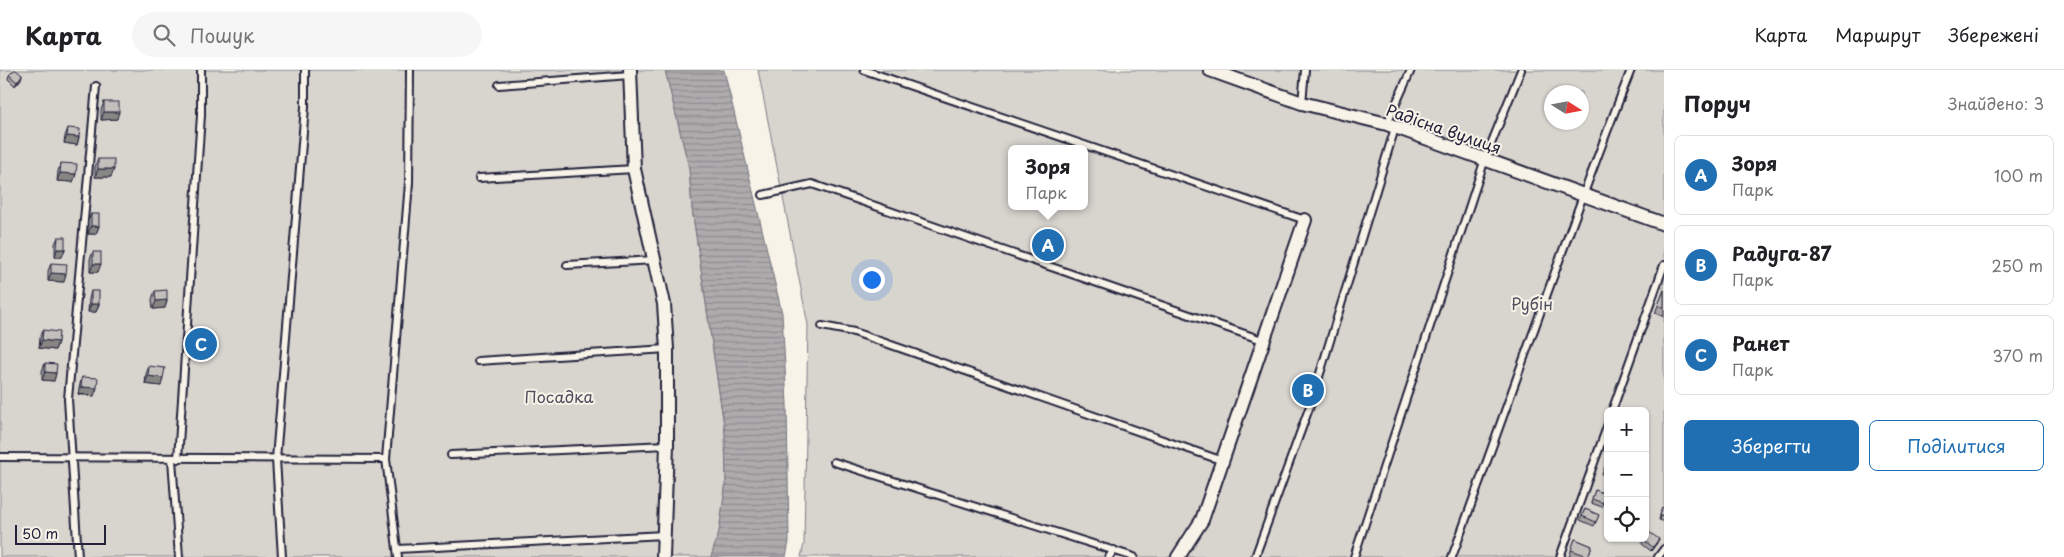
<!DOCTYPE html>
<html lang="uk">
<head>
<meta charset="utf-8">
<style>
	body { margin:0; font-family:"Playpen Sans",sans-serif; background:#f6f6f6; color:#202124 }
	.controls { position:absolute; right:15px; bottom:15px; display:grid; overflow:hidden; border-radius:8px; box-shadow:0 1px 4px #0004 }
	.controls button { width:45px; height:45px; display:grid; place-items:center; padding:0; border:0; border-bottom:1px solid #e0e0e0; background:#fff; color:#202124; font:25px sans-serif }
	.compass { position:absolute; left:1544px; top:15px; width:45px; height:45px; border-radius:50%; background:#fff; box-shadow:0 1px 4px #0004; rotate:101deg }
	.scale { position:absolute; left:15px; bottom:12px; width:91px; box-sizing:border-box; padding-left:5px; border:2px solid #22223b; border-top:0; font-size:14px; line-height:18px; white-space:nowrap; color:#22223b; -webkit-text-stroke:4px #f7f3e8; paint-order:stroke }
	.you { position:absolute; left:871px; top:209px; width:18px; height:18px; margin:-12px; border:4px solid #fff; border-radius:50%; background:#1a73e8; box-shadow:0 0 0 8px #1a73e833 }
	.badge { display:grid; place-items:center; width:32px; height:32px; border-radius:50%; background:#1f6fb2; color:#fff; font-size:16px; font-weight:700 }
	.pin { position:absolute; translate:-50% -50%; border:2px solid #fff; box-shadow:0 1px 5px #0006 }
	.popup { position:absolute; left:1008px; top:75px; width:80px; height:65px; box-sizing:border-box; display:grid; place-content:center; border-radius:8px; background:#fff; filter:drop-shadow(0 1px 4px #0005); font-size:16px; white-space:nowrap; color:#757577 }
	.popup b { font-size:19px; color:#202124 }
	.popup::after { content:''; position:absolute; left:50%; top:100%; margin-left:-10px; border:10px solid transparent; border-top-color:#fff }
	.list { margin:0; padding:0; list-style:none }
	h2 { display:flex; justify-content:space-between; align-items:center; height:65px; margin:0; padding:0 20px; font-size:21px }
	h2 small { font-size:16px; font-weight:400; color:#757577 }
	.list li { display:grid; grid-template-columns:32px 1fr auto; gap:15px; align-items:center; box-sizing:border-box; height:80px; margin:0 10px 10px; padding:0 10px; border:1px solid #e0e0e0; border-radius:8px }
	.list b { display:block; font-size:19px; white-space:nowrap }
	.list p { margin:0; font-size:16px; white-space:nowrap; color:#757577 }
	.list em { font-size:16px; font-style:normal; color:#757577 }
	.actions { display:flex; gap:10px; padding:15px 20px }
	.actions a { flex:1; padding:11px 0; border:1px solid #1f6fb2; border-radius:8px; text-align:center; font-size:18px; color:#1f6fb2 }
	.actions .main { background:#1f6fb2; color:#fff }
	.icon { flex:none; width:28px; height:28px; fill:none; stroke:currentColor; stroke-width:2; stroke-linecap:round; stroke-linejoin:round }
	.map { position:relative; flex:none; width:1664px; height:487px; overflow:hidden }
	header { display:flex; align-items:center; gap:30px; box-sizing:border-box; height:70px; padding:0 25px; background:#fff; border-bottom:1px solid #e0e0e0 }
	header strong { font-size:24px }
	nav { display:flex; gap:28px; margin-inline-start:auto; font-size:18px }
	.search { width:350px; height:45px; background:#f6f6f6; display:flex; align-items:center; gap:12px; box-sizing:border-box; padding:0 18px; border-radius:28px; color:#757577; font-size:19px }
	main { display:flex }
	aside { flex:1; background:#fff }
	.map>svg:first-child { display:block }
	.garden { fill:#d8d5cf; stroke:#7d7c85; fill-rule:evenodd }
	.water { fill:url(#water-rules); stroke:#76747f }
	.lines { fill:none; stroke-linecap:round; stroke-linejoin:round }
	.service-casing { stroke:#22223b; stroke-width:10 }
	.minor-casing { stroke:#22223b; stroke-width:16 }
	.service { stroke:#f7f3e8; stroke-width:6 }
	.minor { stroke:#f7f3e8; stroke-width:12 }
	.wall { fill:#a7a4a3; stroke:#22223b }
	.shaded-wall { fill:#888684; stroke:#22223b }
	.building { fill:#c2bfbd; stroke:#22223b }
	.labels { text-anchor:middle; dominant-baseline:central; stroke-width:4; stroke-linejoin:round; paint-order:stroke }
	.street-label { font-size:16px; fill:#22223b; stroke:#f7f3e8 }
	.park-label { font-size:16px; fill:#504f60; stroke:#f7f3e8 }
</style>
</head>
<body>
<header>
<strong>Карта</strong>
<div class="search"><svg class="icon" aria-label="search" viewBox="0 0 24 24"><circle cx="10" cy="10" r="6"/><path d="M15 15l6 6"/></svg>Пошук</div>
<nav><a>Карта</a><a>Маршрут</a><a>Збережені</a></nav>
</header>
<main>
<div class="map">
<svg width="1664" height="487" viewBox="0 0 1664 487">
	<defs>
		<pattern id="water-rules" width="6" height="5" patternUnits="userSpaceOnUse" patternTransform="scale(1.25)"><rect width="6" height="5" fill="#aeabad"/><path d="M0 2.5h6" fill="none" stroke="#8d8b8e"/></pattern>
	</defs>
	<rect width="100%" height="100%" fill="#f7f3e8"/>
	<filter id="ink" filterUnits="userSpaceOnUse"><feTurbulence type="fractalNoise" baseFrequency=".02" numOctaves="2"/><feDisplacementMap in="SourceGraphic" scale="10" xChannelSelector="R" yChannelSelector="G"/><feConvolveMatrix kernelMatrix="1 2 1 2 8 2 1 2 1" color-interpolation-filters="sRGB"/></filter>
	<g filter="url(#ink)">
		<g class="garden">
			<path d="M0 0H665L689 98 692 139 725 362 726 412 719 462 711 487H0Z"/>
			<path d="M758 0H1664V487H801L804 474 808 255ZM1552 22H1582V52H1552ZM1012 79H1084V136H1012ZM1608 341H1645V468H1608Z"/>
		</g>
		<path class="water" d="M665 0H724L782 243 787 334 789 472 786 487H711L719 462 726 412 725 362 692 138 689 98Z"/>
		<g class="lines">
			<g class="service-casing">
				<g id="service">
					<path d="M864 0 1305 150"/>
					<path d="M499 15 630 5"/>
					<path d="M1302 33 1305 0"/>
					<path d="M1387 54 1411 0"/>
					<path d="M479 108 634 99"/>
					<path d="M763 125 812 114 1265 271"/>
					<path d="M567 195 655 190"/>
					<path d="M822 256 854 262 1223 391"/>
					<path d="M478 291 667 279"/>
					<path d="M1612 341 1664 195"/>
					<path d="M451 385 667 375"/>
					<path d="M0 387 386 389"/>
					<path d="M172 389 179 487"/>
					<path d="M178 389 201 45V0"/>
					<path d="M834 392 1134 487"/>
					<path d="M398 479 664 465"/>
					<path d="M78 487 68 329 96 16"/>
					<path d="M282 487 276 389 305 37V0"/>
					<path d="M398 487 386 389 409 113 410 0"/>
					<path d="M1109 487 1114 480"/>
					<path d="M1255 487 1311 333 1395 58"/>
					<path d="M1354 487 1485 89 1521 0"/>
					<path d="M1452 487C1512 325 1567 161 1631 0"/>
					<path d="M1560 487 1608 354"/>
					<path d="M1658 487 1664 479"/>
				</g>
			</g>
			<g class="minor-casing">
				<g id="minor">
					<path d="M630 0 634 99 664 234 667 279V375L663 487"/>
					<path d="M1210 0 1302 33 1387 54 1664 154"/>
					<path d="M1178 487 1202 450 1305 150"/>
				</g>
			</g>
			<use href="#service" class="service"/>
			<use href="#minor" class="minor"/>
		</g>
		<g class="wall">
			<path d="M9 5 21 9 15 16 8 9Z"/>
			<path d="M104 32 117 49 101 50V40Z"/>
			<path d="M68 58 79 67 77 75 64 73 65 66Z"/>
			<path d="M98 89 111 107H95V97Z"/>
			<path d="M61 93 76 104 73 112 57 111 58 101Z"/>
			<path d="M91 144 99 156 96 164H88V151Z"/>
			<path d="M58 167 65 179 62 187H55V174Z"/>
			<path d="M93 182 98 202H90V189Z"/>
			<path d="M51 193 64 212 48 211V201Z"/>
			<path d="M1664 220V247L1655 243Z"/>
			<path d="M91 221 99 234 96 242H88L89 229Z"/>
			<path d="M155 221 167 230 165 238 153 239 152 229Z"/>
			<path d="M43 260 58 272 55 280 39 278 40 268Z"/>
			<path d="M45 293 56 303 54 311 42 310V301Z"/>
			<path d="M149 296 161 316 145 314 146 304Z"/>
			<path d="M82 307 94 326 78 324 80 314Z"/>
			<path d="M1608 387V407L1602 405Z"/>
			<path d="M1595 420 1606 424 1602 437 1591 433Z"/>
			<path d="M1662 437 1664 438V452L1659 450Z"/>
			<path d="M1585 439 1599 445 1594 456 1580 450Z"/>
			<path d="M1575 469 1592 476 1588 487H1569Z"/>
			<path d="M1643 470 1657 473 1651 481 1642 474Z"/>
		</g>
		<g class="shaded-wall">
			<path d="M22 5 21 9 15 16 17 12Z"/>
			<path d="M104 42H119L117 49 101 50Z"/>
			<path d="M67 66 79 67 77 75 64 73Z"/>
			<path d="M98 99H114L111 107H95Z"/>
			<path d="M60 103 76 104 73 112 57 111Z"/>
			<path d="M91 156H99L96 164H88Z"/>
			<path d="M57 179H65L62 187H55Z"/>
			<path d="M93 194H101L98 202H90Z"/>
			<path d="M51 203 66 204 64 212 48 211Z"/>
			<path d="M167 230 165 238 153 239 156 231Z"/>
			<path d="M91 234H99L96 242H88Z"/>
			<path d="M42 270 58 272 55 280 39 278Z"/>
			<path d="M45 302 56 303 54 311 42 310Z"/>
			<path d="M148 306 163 308 161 316 145 314Z"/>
			<path d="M81 317 97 318 94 326 78 324Z"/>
			<path d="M1659 469 1657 473 1651 481 1653 477Z"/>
		</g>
		<g class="building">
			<path d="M14 0H16L22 5 17 12 9 5Z"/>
			<rect x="104" y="32" width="15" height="10"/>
			<path d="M68 58 80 59 79 67 67 66Z"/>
			<rect x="98" y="89" width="16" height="10"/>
			<path d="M61 93 77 94 76 104 60 103Z"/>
			<rect x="91" y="144" width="8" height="12"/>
			<path d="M58 167H65V179H57Z"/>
			<rect x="93" y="182" width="8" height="12"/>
			<path d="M51 193 67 194 66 204 51 203Z"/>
			<path d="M167 220V230L156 231 155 221Z"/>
			<path d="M1664 220V238L1658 235Z"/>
			<rect x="91" y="221" width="8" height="13"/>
			<path d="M43 260 59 262 58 272 42 270Z"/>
			<path d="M45 293 57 294 56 303 45 302Z"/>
			<path d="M149 296 165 298 163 308 148 306Z"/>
			<path d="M82 307 98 308 97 318 81 317Z"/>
			<path d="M1608 388V399L1605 397Z"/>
			<path d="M1595 420 1606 424 1603 433 1592 429Z"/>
			<path d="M1662 437 1664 438V447L1660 446Z"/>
			<path d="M1585 439 1599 445 1596 452 1582 446Z"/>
			<path d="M1649 462 1659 469 1653 477 1643 470Z"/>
			<path d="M1575 469 1592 476 1588 486 1571 480Z"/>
		</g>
	</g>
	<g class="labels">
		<g class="street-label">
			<text transform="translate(1444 58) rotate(19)">Радісна вулиця</text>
		</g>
		<g class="park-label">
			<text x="1532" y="233">Рубін</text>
			<text x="559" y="326">Посадка</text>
		</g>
	</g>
</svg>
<div class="controls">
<button>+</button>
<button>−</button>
<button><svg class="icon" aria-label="locate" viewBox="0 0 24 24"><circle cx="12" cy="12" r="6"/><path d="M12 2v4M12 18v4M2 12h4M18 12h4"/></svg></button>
</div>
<svg class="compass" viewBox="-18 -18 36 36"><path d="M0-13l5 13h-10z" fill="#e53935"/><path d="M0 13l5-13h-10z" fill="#757577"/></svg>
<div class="scale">50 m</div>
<div class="you"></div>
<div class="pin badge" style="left:1048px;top:175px">A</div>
<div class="popup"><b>Зоря</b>Парк</div>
<div class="pin badge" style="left:1308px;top:320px">B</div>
<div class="pin badge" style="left:201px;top:274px">C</div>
</div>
<aside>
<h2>Поруч<small>Знайдено: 3</small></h2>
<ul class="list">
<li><span class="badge">A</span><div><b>Зоря</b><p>Парк</p></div><em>100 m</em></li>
<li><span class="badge">B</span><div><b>Радуга-87</b><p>Парк</p></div><em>250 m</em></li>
<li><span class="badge">C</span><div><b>Ранет</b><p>Парк</p></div><em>370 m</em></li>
</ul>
<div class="actions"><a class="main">Зберегти</a><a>Поділитися</a></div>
</aside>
</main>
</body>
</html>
